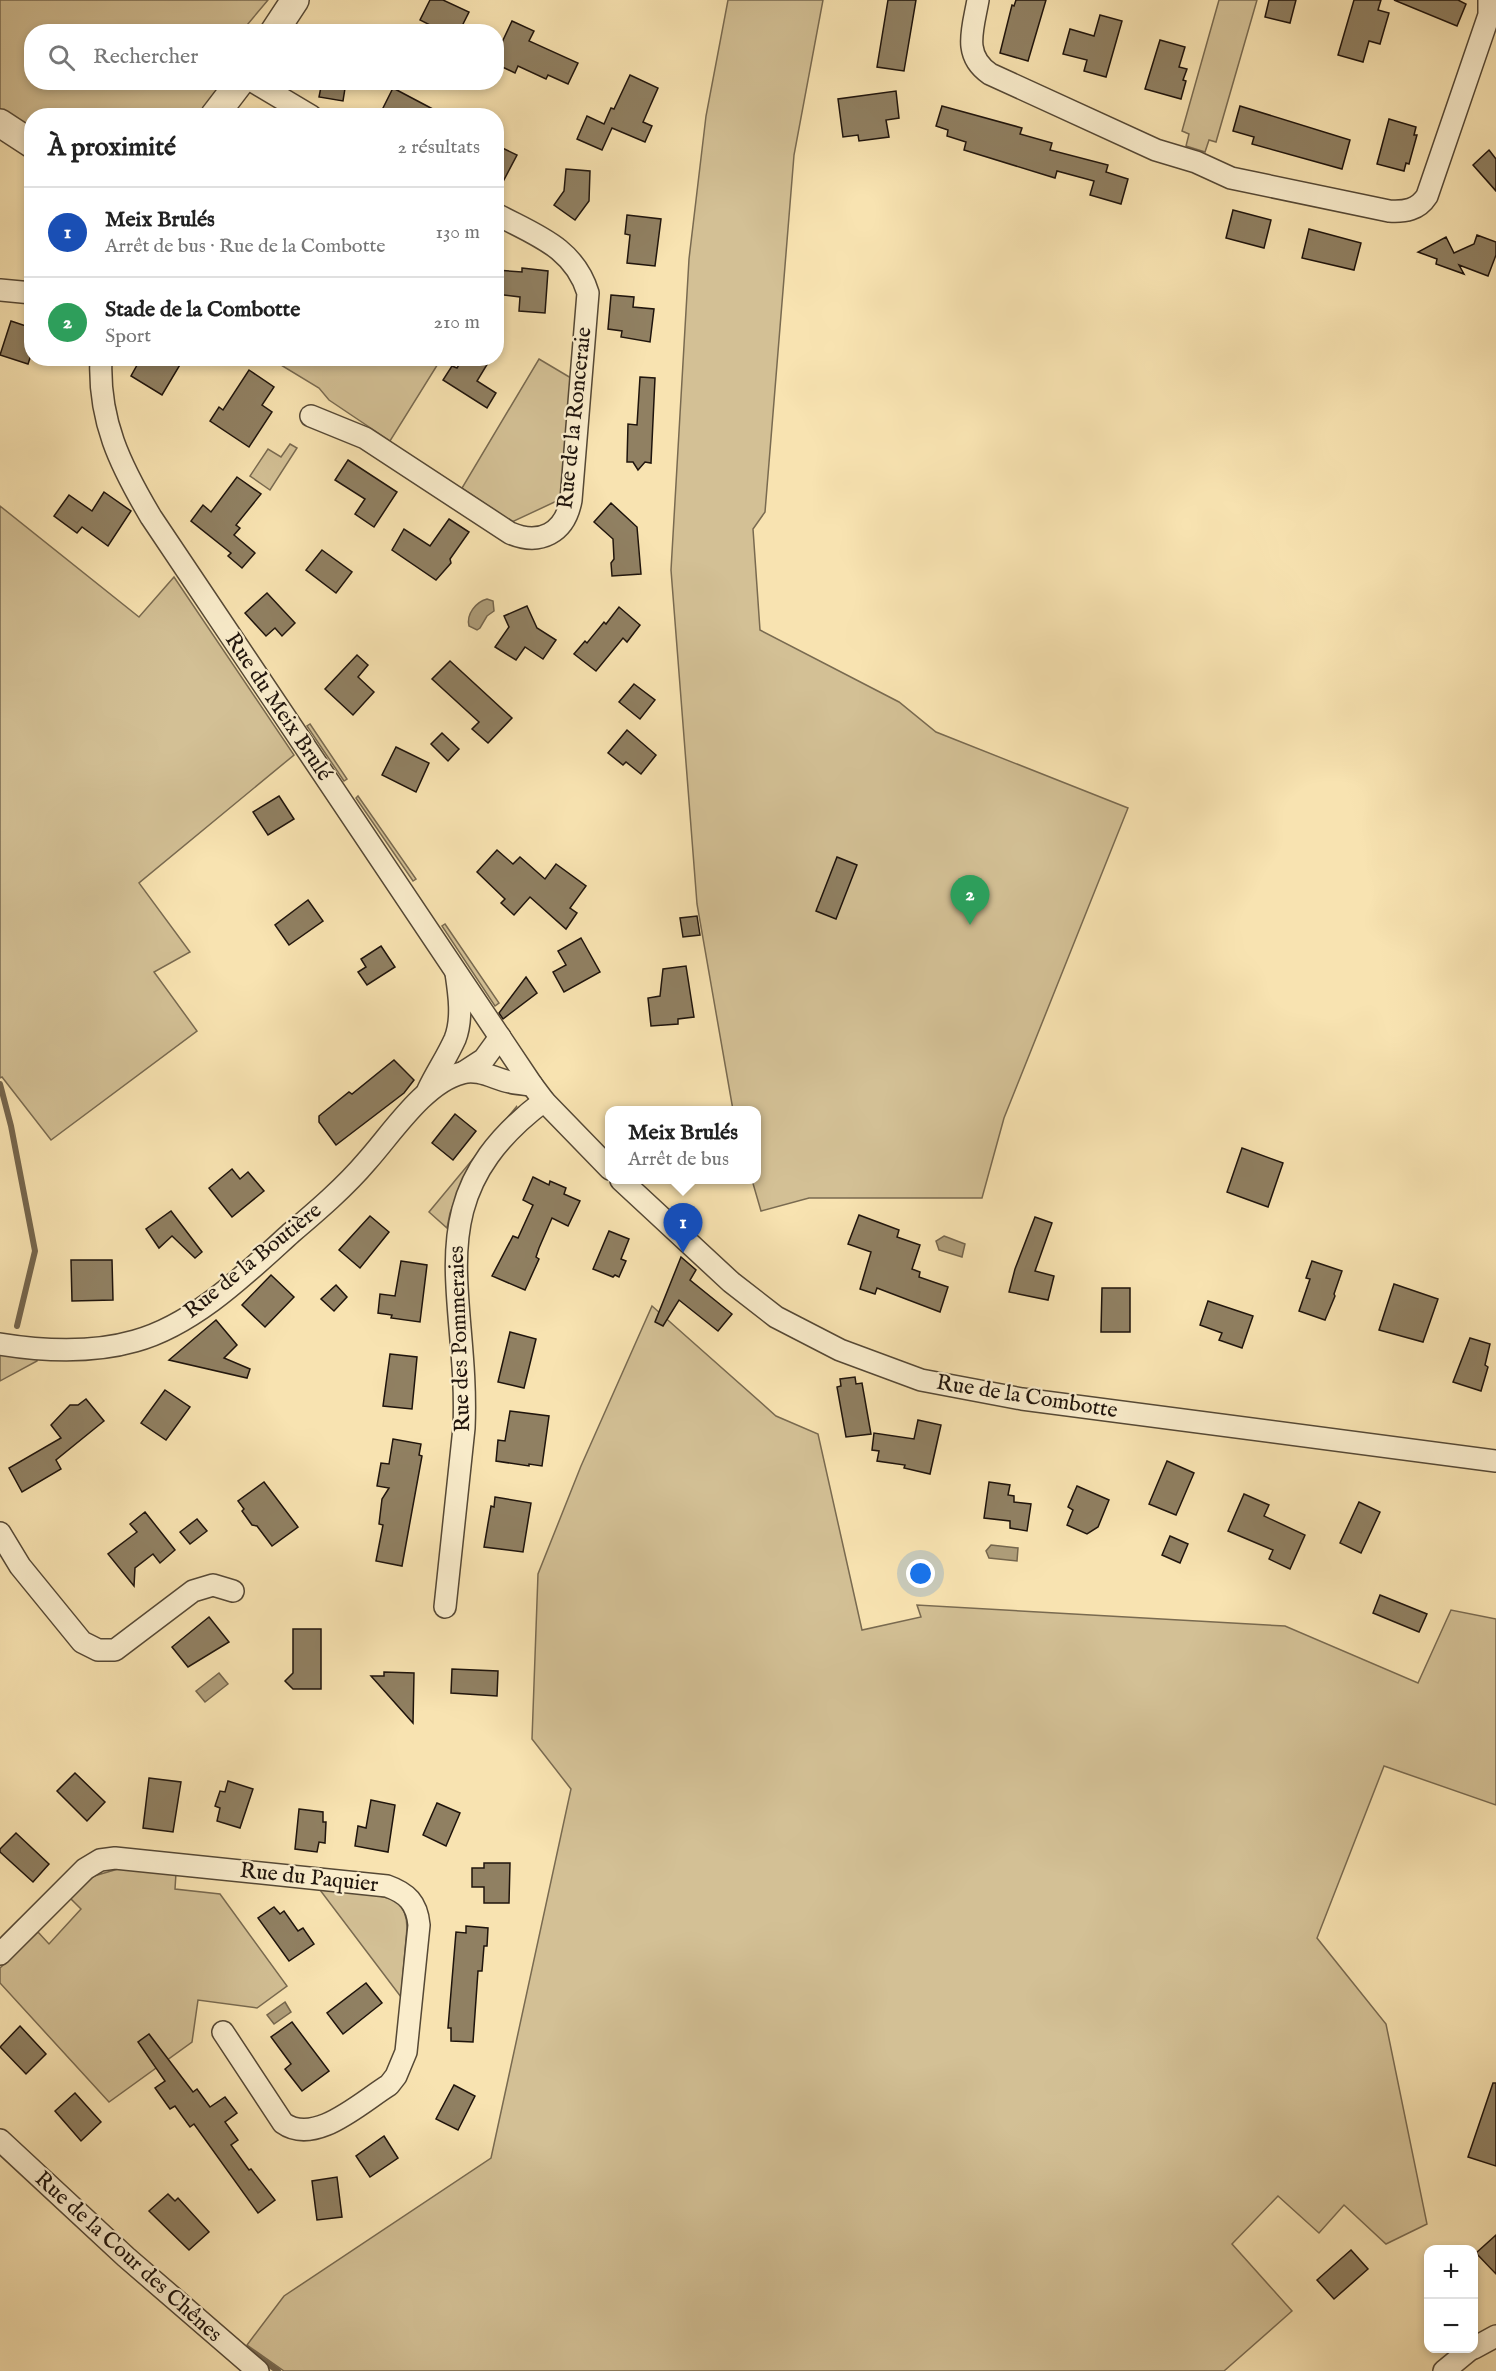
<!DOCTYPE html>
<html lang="fr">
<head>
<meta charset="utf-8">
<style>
	body { margin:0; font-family:"IM FELL English",serif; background:#f6f6f6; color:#222 }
	.controls { position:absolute; right:18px; bottom:18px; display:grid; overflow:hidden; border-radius:12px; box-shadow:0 3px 9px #0003 }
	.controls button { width:54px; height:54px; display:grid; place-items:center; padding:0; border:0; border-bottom:2px solid #e0e0e0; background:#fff; color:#222; font:30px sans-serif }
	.you { position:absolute; left:921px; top:1574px; width:21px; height:21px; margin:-15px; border:4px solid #fff; border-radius:50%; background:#1a73e8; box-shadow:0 0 0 9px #1a73e833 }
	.badge { display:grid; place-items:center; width:39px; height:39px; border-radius:50%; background:#8f2418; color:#fff; font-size:20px; font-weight:700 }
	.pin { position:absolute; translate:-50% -50px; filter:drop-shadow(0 2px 3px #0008) }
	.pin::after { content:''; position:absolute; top:32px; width:21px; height:18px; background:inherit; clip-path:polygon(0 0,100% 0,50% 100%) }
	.popup { position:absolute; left:605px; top:1106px; width:156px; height:78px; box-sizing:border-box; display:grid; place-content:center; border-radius:12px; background:#fff; filter:drop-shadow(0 2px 4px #0005); font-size:20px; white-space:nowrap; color:#767676 }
	.popup b { font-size:22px; color:#222 }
	.popup::after { content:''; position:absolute; left:50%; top:100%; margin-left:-12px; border:12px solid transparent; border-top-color:#fff }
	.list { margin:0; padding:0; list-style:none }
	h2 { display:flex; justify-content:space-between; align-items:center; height:78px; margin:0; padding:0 24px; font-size:26px }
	h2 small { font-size:20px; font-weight:400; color:#767676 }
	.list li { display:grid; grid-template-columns:39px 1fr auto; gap:18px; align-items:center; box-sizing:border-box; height:90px; padding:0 24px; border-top:2px solid #e0e0e0 }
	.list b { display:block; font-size:22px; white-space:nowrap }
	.list p { margin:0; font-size:20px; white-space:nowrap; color:#767676 }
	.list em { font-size:20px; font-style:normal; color:#767676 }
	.icon { flex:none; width:33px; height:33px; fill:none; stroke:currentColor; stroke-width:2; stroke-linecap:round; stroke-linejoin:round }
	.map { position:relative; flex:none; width:1496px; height:2371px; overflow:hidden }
	.search { position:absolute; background:#fff; box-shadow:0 3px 9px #0003; left:24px; top:24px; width:480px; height:66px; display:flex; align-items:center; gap:15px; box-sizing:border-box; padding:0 21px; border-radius:24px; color:#767676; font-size:22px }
	.panel { position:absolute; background:#fff; box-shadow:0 3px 9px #0003; left:24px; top:108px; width:480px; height:258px; border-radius:24px }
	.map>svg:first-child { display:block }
	.green { fill:#d3c095; stroke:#796a50; stroke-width:1.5 }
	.water { fill:#ae9d79; stroke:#75664d; stroke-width:1.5 }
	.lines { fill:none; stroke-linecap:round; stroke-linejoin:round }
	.stream { stroke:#75664d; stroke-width:6 }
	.building { fill:#908062; stroke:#1f140c; stroke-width:1.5 }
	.minor-casing { stroke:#554835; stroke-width:24 }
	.tertiary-casing { stroke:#554835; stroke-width:30 }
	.minor { stroke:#faedcc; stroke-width:21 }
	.tertiary { stroke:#faedcc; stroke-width:27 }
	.labels { text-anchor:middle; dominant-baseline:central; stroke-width:4.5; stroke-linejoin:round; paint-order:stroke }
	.street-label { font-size:22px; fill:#1f140c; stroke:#faedcc }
</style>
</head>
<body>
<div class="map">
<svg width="1496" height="2371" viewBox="0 0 1496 2371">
	<rect width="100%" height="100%" fill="#f8e3b1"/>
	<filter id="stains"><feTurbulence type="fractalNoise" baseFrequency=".00333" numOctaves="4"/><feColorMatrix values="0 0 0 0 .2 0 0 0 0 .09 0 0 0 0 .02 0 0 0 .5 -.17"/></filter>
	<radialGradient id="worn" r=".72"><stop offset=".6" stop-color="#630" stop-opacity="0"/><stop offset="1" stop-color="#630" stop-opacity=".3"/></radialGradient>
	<g class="green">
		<path d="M0 0H268L242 31 32 32V82L226 83 203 115 32 116 31 130 0 109Z"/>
		<path d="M728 0H823L794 155 765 512 753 529 760 630 899 702 936 732 1128 808 1004 1118 982 1198H809L761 1211 752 1180H756V1110H733L697 904 671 570 689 259 706 116Z"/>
		<path d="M1219 0H1257L1216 142 1209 140 1205 152 1186 146 1189 134 1182 131Z"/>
		<path d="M271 359H441L390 441 329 400 319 388Z"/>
		<path d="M539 359 571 378 561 499 512 522 462 488Z"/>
		<path d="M290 444 297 448 270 490 250 476 268 449 281 457Z"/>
		<path d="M0 506 139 617 174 577 294 755 139 883 190 952 154 972 197 1031 51 1140 2 1077 0 1078Z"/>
		<path d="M310 724 347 779 344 781 307 726Z"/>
		<path d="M358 796 416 879 413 881 356 798Z"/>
		<path d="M445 924 499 1003 495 1006 442 926Z"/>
		<path d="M517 1106 464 1178 450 1213 447 1228 429 1212Z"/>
		<path d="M652 1306 776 1416 818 1434 862 1630 921 1617 917 1605 1285 1626 1418 1683 1451 1610 1496 1619V1805L1384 1766 1317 1938 1386 2024 1427 2224 1386 2244 1344 2205 1319 2233 1278 2196 1232 2244 1292 2311 1224 2371H284L247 2345 284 2296 491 2158 571 1789 532 1739 538 1574 581 1466Z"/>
		<path d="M0 1353 37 1357V1361L0 1381Z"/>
		<path d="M118 1869 176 1873 175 1889 220 1894 287 1986 257 2008 198 2000 192 2042 109 2102 0 1983V1968L38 1932 49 1944 81 1909 70 1898 94 1876Z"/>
		<path d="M320 1890C336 1892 386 1893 397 1902 405 1909 407 1919 407 1928L401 1997Z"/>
	</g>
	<g class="water">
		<path d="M487 599 493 601 494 611 487 616 480 628 477 630 469 626C466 614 476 602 487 599Z"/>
		<path d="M944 1236 965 1244 962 1257 939 1250 936 1241Z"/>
		<path d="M991 1545 1018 1548 1017 1561 989 1558 986 1551Z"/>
		<path d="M219 1673 228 1684 205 1702 196 1691Z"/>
		<path d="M285 2002 291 2012 274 2024 267 2015Z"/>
	</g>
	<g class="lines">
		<g class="stream">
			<path d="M0 1084 11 1126 35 1251 17 1326"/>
			<path d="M247 2349 278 2371"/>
		</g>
	</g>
	<g class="building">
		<path d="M430 0H443L469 12 459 32H434L436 28 420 20Z"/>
		<path d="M888 0H916L904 71 877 67Z"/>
		<path d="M1016 0H1046L1028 61 1000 53 1012 5 1014 6Z"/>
		<path d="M1269 0H1296L1290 23 1265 17Z"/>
		<path d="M1354 0H1381L1378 10 1389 13 1380 44 1369 41 1363 62 1338 55Z"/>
		<path d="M1394 0H1458L1466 4 1457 26Z"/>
		<path d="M1100 15 1122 21 1106 77 1084 71 1087 60 1063 54 1070 29 1094 36Z"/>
		<path d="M512 21 534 31 529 41 578 63 568 84 548 75 546 79 518 66 515 73 496 64V55Z"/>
		<path d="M1160 40 1185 47 1179 67 1187 69 1183 80 1186 81 1181 99 1145 89Z"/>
		<path d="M630 75 658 88 643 122 652 126 645 142 612 128 602 150 577 139 587 116 604 124 611 108 614 109Z"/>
		<path d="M322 82H346L343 101 319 97Z"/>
		<path d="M393 88 446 116H379Z"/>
		<path d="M896 91 899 118 886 120 889 137 859 141 858 135 843 137 838 99Z"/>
		<path d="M942 106 1022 128 1020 134 1052 143 1050 150 1108 165 1106 172 1128 179 1121 204 1090 195 1094 181 1057 171 1055 178 964 150 966 142 947 136 948 130 936 126Z"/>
		<path d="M1240 106 1350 140 1342 169 1252 144 1254 137 1233 131Z"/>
		<path d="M1389 119 1416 127 1414 135H1417L1409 164 1406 163 1404 171 1377 164Z"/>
		<path d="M496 145 517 155 496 195Z"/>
		<path d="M1489 150 1496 159V191L1473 165Z"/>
		<path d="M566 169 590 171 589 201 575 220 554 205 564 191Z"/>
		<path d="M1233 210 1271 220 1264 248 1226 238Z"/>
		<path d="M627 215 661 219 655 266 627 263 630 235 625 234Z"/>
		<path d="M1309 229 1361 243 1354 270 1302 258Z"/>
		<path d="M1477 235 1496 242V255L1488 276 1459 265 1464 274 1436 264 1437 259 1418 252 1446 237 1454 253 1474 244Z"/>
		<path d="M522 268 548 271 545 313 519 311 520 297 496 294V270L522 272Z"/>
		<path d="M611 295 634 297 633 307 654 309 650 342 621 337 622 331 608 329Z"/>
		<path d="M11 321 32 328V352L28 364 0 355Z"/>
		<path d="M141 358H184L162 395 131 376Z"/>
		<path d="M463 358H491L477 381 496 393 487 408 443 380 452 366 457 368Z"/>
		<path d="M249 370 274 387 262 405 272 412 249 447 210 421 219 407 223 410Z"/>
		<path d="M640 377 655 378 651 463 645 462 638 470 633 462H627L628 424 637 425Z"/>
		<path d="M348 460 397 492 374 527 355 514 365 499 335 480Z"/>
		<path d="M237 477 261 494 236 525 240 528 234 535 255 553 242 568 228 556 231 553 191 521 203 505 211 512Z"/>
		<path d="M104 492 131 511 108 546 82 527 77 533 54 516 69 495 92 511Z"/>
		<path d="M611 503 637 527 641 574 612 576 611 563 614 559 613 539 594 522Z"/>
		<path d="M449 519 469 532 450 559 451 563 436 580 392 550 404 529 430 546Z"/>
		<path d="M322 550 352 572 336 593 306 570Z"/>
		<path d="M267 593 295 623 282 636 275 628 266 636 245 613Z"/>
		<path d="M527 606 537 628 556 640 543 659 525 647 516 660 495 647 509 627 504 616Z"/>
		<path d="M619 607 640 625 627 642 623 638 596 671 574 654 585 641 587 643 604 622 606 624Z"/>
		<path d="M357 655 368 665 358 677 374 692 353 715 325 689Z"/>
		<path d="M450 661 512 718 488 743 472 729 479 722 432 679Z"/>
		<path d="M634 684 655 700 640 719 619 702Z"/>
		<path d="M627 730 656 755 641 774 626 762 623 765 608 753Z"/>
		<path d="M442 733 459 749 448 761 431 744Z"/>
		<path d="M396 747 429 763 416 792 382 775Z"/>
		<path d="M279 796 294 819 268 835 253 812Z"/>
		<path d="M497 850 513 864 520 857 545 879 556 864 586 886 570 908 577 913 566 929 530 897 514 915 501 903 505 899 477 872Z"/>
		<path d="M837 857 857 865 836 919 816 911Z"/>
		<path d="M308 900 323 921 289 945 275 925Z"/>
		<path d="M697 916 700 935 683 937 680 918Z"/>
		<path d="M581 938 600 972 564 992 553 972 566 965 558 951Z"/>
		<path d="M381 946 395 967 367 985 358 972 366 967 361 959Z"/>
		<path d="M686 966 694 1017 678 1019V1024L651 1026 648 998 660 996 663 969Z"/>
		<path d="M526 977 537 993 503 1019 499 1013Z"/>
		<path d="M394 1060 414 1080 404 1093 336 1145 319 1122V1116L349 1092 352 1094Z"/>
		<path d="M455 1114 476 1131 453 1160 432 1143Z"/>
		<path d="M1242 1148 1283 1163 1268 1207 1227 1192Z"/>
		<path d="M232 1169 240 1179 248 1172 264 1191 232 1217 209 1188Z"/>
		<path d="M533 1177 549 1185 550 1181 566 1188 564 1194 580 1201 568 1226 552 1218 539 1248 536 1257 539 1259 525 1290 492 1276 513 1236 518 1238 533 1205 523 1200Z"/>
		<path d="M171 1211 202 1252 195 1258 172 1236 159 1248 146 1229Z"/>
		<path d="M859 1215 899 1230 897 1237 920 1245 912 1269 920 1272 919 1277 948 1287 940 1312 877 1288 875 1294 860 1289 871 1252 848 1244Z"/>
		<path d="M370 1216 389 1232 360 1268 339 1250Z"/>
		<path d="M1035 1217 1052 1223 1035 1271 1054 1276 1048 1300 1009 1292 1015 1269Z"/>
		<path d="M609 1231 629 1239 621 1259 626 1261 619 1277 615 1275 613 1277 593 1269Z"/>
		<path d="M681 1257 696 1270 690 1280 732 1314 718 1331 679 1300 663 1326 655 1322Z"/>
		<path d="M71 1260H112L113 1300 72 1301Z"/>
		<path d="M401 1261 427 1265 420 1322 391 1318 392 1315 378 1313 380 1294 395 1296Z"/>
		<path d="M1312 1261 1342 1271 1334 1294 1335 1296 1325 1320 1299 1311 1310 1279 1306 1278Z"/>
		<path d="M271 1275 294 1297 265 1327 242 1305Z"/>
		<path d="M1394 1284 1438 1299 1423 1342 1379 1330Z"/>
		<path d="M336 1285 347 1297 334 1311 321 1299Z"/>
		<path d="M1102 1288H1130V1332H1101Z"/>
		<path d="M1208 1301 1253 1316 1242 1348 1219 1340 1222 1333 1200 1325Z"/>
		<path d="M216 1320 237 1345 224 1358 250 1369 247 1378 169 1360Z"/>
		<path d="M510 1332 536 1339 524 1388 498 1382Z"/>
		<path d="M1470 1338 1490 1344 1485 1365 1488 1367 1481 1391 1453 1382Z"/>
		<path d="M390 1354 417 1357 412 1409 383 1406Z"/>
		<path d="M855 1377 856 1384 862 1383 871 1434 846 1437 837 1387 841 1386 840 1379Z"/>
		<path d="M165 1390 190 1407 166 1440 141 1423Z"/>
		<path d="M86 1399 104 1421 56 1460 61 1469 22 1492 9 1468 61 1438 51 1425 70 1405H78Z"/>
		<path d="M510 1411 549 1416 542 1466 529 1464V1466L496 1461 498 1440 505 1441Z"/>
		<path d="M918 1420 941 1425 930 1474 904 1468 905 1465 877 1461 879 1451 872 1450 874 1433 914 1439Z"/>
		<path d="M393 1439 421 1444 419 1455 422 1456 402 1566 376 1561 383 1525 379 1524 382 1499 389 1488 377 1486 381 1463 389 1464Z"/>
		<path d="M1167 1461 1194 1473 1176 1515 1149 1504Z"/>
		<path d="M264 1482 298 1527 272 1546 257 1526 252 1525 242 1511 244 1509 238 1501Z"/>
		<path d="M989 1482 1010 1485 1008 1495 1014 1496V1502L1031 1504 1027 1531 1010 1528V1521L984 1518Z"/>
		<path d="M1077 1486 1109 1500 1098 1527 1087 1534 1067 1525 1073 1510 1068 1507Z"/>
		<path d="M1244 1494 1269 1505 1264 1516 1305 1535 1290 1569 1269 1559 1273 1550 1228 1531Z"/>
		<path d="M495 1497 531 1503 523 1552 484 1547 491 1506 494 1507Z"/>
		<path d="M1359 1502 1380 1512 1361 1553 1340 1543Z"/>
		<path d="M145 1512 175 1550 160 1563 153 1554 135 1568 134 1586 108 1554 137 1532 130 1524Z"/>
		<path d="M197 1519 207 1531 190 1544 180 1532Z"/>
		<path d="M1170 1536 1188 1544 1180 1563 1162 1555Z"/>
		<path d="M1380 1595 1427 1614 1419 1632 1373 1613Z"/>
		<path d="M209 1617 229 1642 188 1667 172 1647Z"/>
		<path d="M293 1629H321V1689H293L285 1681 293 1673Z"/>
		<path d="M452 1669 498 1671 497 1696 451 1693Z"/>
		<path d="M384 1672 414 1673 413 1723 371 1676H384Z"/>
		<path d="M75 1773 105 1802 87 1821 57 1791Z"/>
		<path d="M149 1778 181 1782 173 1832 143 1828Z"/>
		<path d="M228 1781 253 1789 240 1828 217 1821 220 1808 215 1806 220 1791 225 1792Z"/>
		<path d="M371 1800 395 1805 388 1852 355 1846 358 1826 366 1828Z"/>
		<path d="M437 1803 460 1813 446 1846 423 1835Z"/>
		<path d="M299 1809 323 1812V1822H326L325 1843 319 1842 317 1852 295 1849Z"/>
		<path d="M16 1833 49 1864 33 1882 0 1852V1849Z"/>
		<path d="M484 1863H510L509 1903H484V1887H472V1868H484Z"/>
		<path d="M274 1907 280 1914 284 1911 298 1931 303 1928 314 1944 289 1961 258 1918Z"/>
		<path d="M466 1926 488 1928 487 1946H484L482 1971H478L473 2042 451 2041V2028H448L456 1932 466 1933Z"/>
		<path d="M366 1983 382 2003 343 2034 327 2013Z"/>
		<path d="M292 2022 329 2071 302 2091 285 2069 291 2064 271 2037Z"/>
		<path d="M20 2026 46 2054 26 2074 0 2047Z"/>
		<path d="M149 2034 193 2092 197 2089 210 2107 225 2097 237 2113 225 2122 238 2140 231 2145 249 2170 251 2169 275 2200 258 2213 194 2124 190 2127 175 2106 170 2109 155 2088 165 2081 138 2042Z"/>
		<path d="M1493 2083H1496V2166L1468 2157Z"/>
		<path d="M454 2085 475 2096 458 2130 436 2119Z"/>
		<path d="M75 2093 101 2122 81 2141 55 2111Z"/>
		<path d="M384 2136 398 2158 370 2177 356 2156Z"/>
		<path d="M337 2177 342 2217 317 2220 312 2181Z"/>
		<path d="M168 2194 175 2201 178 2198 209 2232 189 2250 149 2211Z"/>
		<path d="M1496 2235V2274L1476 2253Z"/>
		<path d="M1351 2250 1368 2269 1334 2299 1317 2280Z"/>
	</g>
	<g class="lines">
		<g class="minor-casing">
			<g id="minor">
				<path d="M978 0C973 29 962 55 990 74L1156 150 1196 162 1231 178 1389 211C1405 212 1418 210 1427 196L1489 15V0"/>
				<path d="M254 82 311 116"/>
				<path d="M0 290 32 293"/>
				<path d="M101 358C98 420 120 465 151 517L532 1085 544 1101 610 1169"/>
				<path d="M311 416 365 438 510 533C540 546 565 533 571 500L588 293C574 247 535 235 496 214"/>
				<path d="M464 1072 484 1059 500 1037"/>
				<path d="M428 1090C436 1073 447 1057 455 1039 463 1019 459 993 456 973"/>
				<path d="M621 1180 731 1282 776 1317 840 1350 921 1380 1022 1399 1496 1461"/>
				<path d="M0 1344C43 1351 93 1353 135 1341 194 1325 247 1273 291 1233 317 1211 345 1187 367 1161 392 1133 425 1082 462 1073 478 1068 495 1079 510 1082 517 1084 525 1084 532 1085"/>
				<path d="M0 1533 20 1566 82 1642 98 1650H115L193 1591 213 1585 233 1591"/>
				<path d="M445 1607 464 1428C470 1292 412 1200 544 1101"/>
				<path d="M0 1954 85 1869 100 1860 115 1858 387 1886C407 1893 417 1903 419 1925L406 2052 396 2076 389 2085C360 2103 315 2146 283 2123L223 2032"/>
				<path d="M0 2140 126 2257 258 2371"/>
				<path d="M1474 2348 1496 2336"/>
				<path d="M1444 2371 1472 2348"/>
			</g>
		</g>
		<g class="tertiary-casing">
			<g id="tertiary">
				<path d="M274 32 295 0"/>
				<path d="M214 116 240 82"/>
				<path d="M0 123 32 144"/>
			</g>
		</g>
		<use href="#minor" class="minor"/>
		<use href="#tertiary" class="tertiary"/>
	</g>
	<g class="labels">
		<g class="street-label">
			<text transform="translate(575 418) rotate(-84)">Rue de la Ronceraie</text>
			<text transform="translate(278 707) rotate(56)">Rue du Meix Brulé</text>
			<text transform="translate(253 1261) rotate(-39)">Rue de la Boutière</text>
			<text transform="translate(460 1339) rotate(-92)">Rue des Pommeraies</text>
			<text transform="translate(1027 1397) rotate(9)">Rue de la Combotte</text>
			<text transform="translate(309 1878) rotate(6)">Rue du Paquier</text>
			<text transform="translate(128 2257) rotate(42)">Rue de la Cour des Chênes</text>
		</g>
	</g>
	<rect width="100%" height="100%" filter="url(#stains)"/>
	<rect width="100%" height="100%" fill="url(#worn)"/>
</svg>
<div class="controls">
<button>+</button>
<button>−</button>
</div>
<div class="you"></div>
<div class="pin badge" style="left:683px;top:1253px;background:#1a4fb4">1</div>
<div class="popup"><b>Meix Brulés</b>Arrêt de bus</div>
<div class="pin badge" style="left:970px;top:925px;background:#2e9e5b">2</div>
<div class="search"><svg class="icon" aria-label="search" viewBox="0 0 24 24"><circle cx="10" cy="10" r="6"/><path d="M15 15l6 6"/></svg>Rechercher</div>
<section class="panel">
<h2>À proximité<small>2 résultats</small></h2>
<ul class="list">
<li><span class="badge" style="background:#1a4fb4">1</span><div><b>Meix Brulés</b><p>Arrêt de bus · Rue de la Combotte</p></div><em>130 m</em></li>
<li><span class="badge" style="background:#2e9e5b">2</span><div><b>Stade de la Combotte</b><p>Sport</p></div><em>210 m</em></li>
</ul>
</section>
</div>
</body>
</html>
